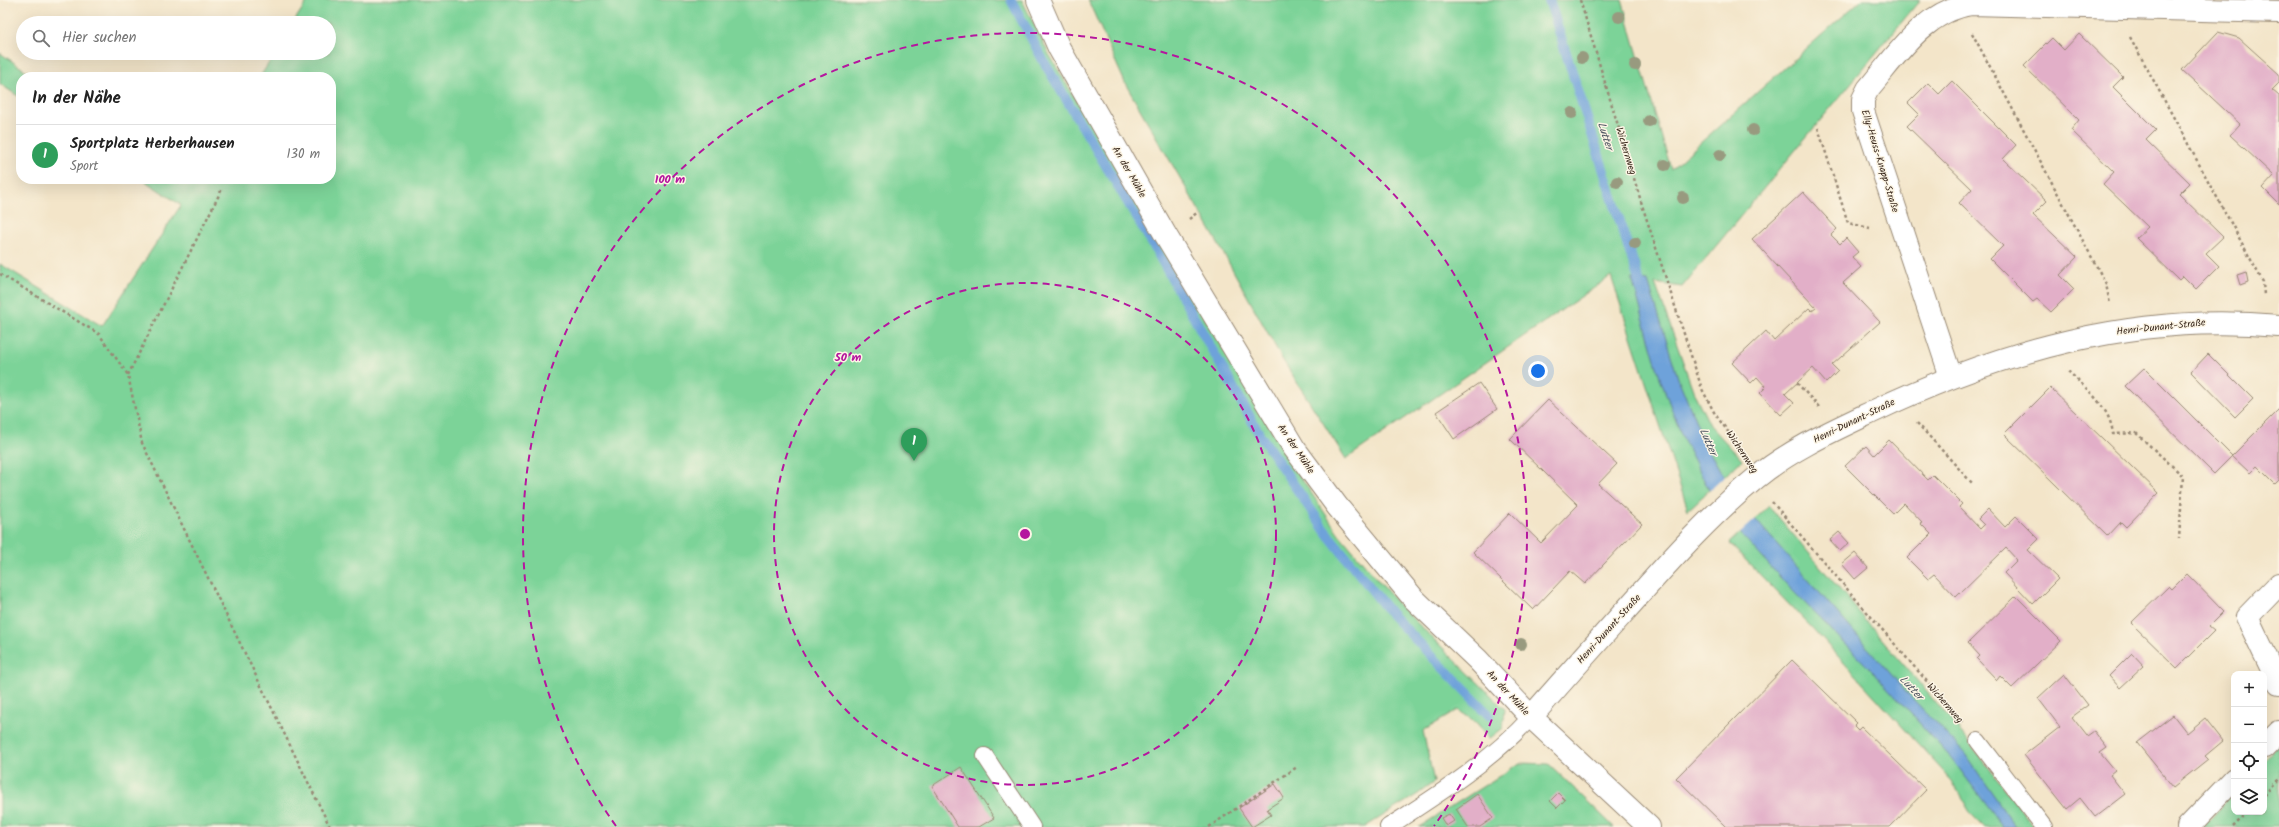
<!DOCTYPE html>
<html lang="de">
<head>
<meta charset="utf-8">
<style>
	body { margin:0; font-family:Kalam,sans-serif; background:#f6f6f6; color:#222 }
	.controls { position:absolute; right:12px; bottom:12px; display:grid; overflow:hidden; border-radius:8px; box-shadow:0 4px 16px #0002 }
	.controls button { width:36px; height:36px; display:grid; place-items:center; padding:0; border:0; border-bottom:1px solid #e0e0e0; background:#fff; color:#222; font:20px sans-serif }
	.you { position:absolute; left:1538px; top:371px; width:14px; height:14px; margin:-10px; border:3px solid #fff; border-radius:50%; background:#1a73e8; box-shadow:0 0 0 6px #1a73e833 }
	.badge { display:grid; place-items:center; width:26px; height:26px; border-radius:50%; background:#111827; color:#fff; font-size:13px; font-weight:700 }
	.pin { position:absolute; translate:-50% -33px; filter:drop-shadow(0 1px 2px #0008) }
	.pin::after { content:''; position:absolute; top:21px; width:14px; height:12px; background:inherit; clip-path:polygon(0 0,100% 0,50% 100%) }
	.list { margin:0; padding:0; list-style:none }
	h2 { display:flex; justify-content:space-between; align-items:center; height:52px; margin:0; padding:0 16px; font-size:17px }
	h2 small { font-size:13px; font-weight:400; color:#767676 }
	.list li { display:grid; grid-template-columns:26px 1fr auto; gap:12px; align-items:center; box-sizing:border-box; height:60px; padding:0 16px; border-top:1px solid #e0e0e0 }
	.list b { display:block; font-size:15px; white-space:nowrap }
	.list p { margin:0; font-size:13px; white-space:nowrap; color:#767676 }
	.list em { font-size:13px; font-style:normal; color:#767676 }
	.icon { flex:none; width:22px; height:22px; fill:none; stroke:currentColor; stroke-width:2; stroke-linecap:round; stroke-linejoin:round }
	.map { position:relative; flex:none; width:2279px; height:827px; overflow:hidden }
	.search { position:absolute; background:#fff; box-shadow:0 4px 16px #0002; left:16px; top:16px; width:320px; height:44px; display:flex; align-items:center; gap:10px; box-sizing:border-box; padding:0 14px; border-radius:22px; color:#767676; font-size:15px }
	.panel { position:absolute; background:#fff; box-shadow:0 4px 16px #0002; left:16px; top:72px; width:320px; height:112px; border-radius:16px }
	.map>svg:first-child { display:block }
	.green { fill:#7bd398; stroke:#5b7e5b }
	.water { fill:#6ea2da; stroke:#54667c }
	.pier { fill:#f3e5c9 }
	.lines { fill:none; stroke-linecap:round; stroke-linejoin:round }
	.stream { stroke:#6ea2da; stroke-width:10 }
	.building { fill:#e2afc8 }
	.lane-casing { stroke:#978874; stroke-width:18 }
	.street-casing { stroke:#978874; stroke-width:24 }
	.secondary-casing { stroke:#978874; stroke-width:24 }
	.path { stroke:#978874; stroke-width:2.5; stroke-dasharray:3 3; stroke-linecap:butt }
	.lane { stroke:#fff; stroke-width:16 }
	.street { stroke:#fff; stroke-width:22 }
	.secondary { stroke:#fff; stroke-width:22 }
	.tree { fill:#989a7f }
	.ring { fill:none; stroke:#b5179e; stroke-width:2; stroke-dasharray:7 5 }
	.labels { text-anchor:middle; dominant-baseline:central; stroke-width:3; stroke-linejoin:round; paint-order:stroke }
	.street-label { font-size:10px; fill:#3b2a1e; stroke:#fcf5e5 }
	.water-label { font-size:11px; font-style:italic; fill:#4d5460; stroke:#fcf5e5 }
	.centre { fill:#b5179e; stroke:#fcf5e5; stroke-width:2 }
	.ring-label { font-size:12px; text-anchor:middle; font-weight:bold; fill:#b5179e; stroke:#fcf5e5; stroke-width:3; stroke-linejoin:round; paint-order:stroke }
</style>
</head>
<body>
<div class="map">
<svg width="2279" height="827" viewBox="0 0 2279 827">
	<rect width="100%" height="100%" fill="#fcf5e5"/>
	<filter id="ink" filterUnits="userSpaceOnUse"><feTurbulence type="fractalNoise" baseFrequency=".025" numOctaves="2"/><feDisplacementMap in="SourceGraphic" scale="8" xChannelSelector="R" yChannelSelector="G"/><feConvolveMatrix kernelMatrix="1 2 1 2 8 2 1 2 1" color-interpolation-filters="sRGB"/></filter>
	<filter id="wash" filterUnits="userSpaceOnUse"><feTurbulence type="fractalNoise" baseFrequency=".012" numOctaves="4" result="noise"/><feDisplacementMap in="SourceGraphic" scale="16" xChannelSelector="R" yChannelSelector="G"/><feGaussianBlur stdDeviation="0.9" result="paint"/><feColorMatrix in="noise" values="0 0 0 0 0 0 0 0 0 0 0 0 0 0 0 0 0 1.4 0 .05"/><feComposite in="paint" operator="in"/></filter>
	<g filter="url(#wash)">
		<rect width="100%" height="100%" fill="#f3e5c9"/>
		<g class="green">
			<path d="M308 0H1022L1049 54 1291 463 1339 534 1399 605 1505 709 1503 728 1489 739 1477 723 1458 710 1423 731 1434 782 1418 794 1365 827H0V264L102 326 181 205 142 179H184L193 185 197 179H331V77H260L275 53H329V23H293Z"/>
			<path d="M1088 0H1622L1671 169 1861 0H1920L1682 287 1655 283 1694 393 1710 425 1742 460 1688 510 1611 276 1346 459 1284 362 1215 238 1126 85Z"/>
			<path d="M0 53 35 77H21V98L0 84Z"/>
			<path d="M1769 506 1965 737 2035 827H1984L1971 814 1952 781 1814 630 1729 543Z"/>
			<path d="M2279 744V827H2203L2234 793V812H2264V760Z"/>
			<path d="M1520 763 1549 764 1614 827H1419Z"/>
		</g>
		<path class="water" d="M1632 279 1648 281 1678 378 1705 444 1724 477 1755 519 1911 697 1965 754 2016 827H2003L1952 759 1874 673 1788 586 1740 533 1709 490 1681 434 1661 381Z"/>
		<path class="pier" d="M1726 475 1757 518 1738 535 1708 492Z"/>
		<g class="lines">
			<g class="stream">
				<path d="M1011 0 1044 62 1152 243 1260 435 1326 532 1391 614 1489 715"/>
				<path d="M1549 0 1643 293"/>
			</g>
		</g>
		<g id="blocks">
			<g class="building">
				<path d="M2218 32 2239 38 2279 74V83L2272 90 2279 96V204L2263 188 2274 176 2230 135 2240 124 2182 70Z"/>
				<path d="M2079 34 2123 77 2113 87 2156 130 2146 140 2190 183 2179 194 2223 237 2206 253 2219 266 2196 289 2183 276 2179 280 2136 238 2148 227 2103 184 2114 172 2071 130 2079 120 2024 66 2052 38 2064 50Z"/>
				<path d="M1952 81 2016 145 2003 159 2047 201 2033 215 2077 257 2060 275 2074 289 2051 312 2037 299 2033 302 1990 259 2003 246 1959 203 1972 189 1907 126 1919 114 1908 103 1928 83 1939 94Z"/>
				<path d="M1803 192 1837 229 1831 235 1840 244 1846 238 1858 252 1852 257 1861 267 1843 283 1880 322 1832 365 1838 371 1826 383 1813 368 1785 394 1794 403 1781 415 1760 393 1766 387 1757 377 1751 383 1732 363 1766 331 1774 341 1809 308 1812 311 1816 308 1752 239Z"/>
				<path d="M2246 272 2248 282 2240 285 2237 275Z"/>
				<path d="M2208 354 2253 399 2235 417 2191 372Z"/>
				<path d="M2144 368 2232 456 2279 409V480L2275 484 2257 466 2250 473 2232 456 2214 474 2125 386Z"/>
				<path d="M1479 383 1497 409 1454 439 1436 412Z"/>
				<path d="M2050 388 2159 493 2126 527 2121 522 2108 536 2004 434Z"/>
				<path d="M1548 400 1617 464 1598 484 1642 524 1585 584 1570 571 1533 610 1473 552 1510 513 1541 543 1578 505 1510 439Z"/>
				<path d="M1889 440 1928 480 1933 475 1962 504 1959 507 1980 529 1984 525 1978 519 1988 509 2005 527 2016 516 2039 539 2028 550 2058 579 2033 604 2004 573 2017 560 2006 548 1956 597 1934 574 1928 579 1907 558 1931 534 1920 523 1922 522 1904 503 1893 514 1845 466 1866 446 1874 455Z"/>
				<path d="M1839 532 1849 543 1840 551 1830 540Z"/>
				<path d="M1855 553 1868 568 1855 579 1842 564Z"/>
				<path d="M2187 574 2224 612 2209 627 2214 631 2177 668 2131 623 2169 586 2172 589Z"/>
				<path d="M2016 596 2061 641 2012 688 2000 676 1997 680 1977 659 1980 656 1968 643Z"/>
				<path d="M2132 653 2144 666 2120 688 2109 676Z"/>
				<path d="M1792 660 1857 723 1854 726 1858 730 1861 727 1926 790 1890 827H1726L1676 778Z"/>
				<path d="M2064 674 2088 705 2072 717 2087 736 2094 731 2107 748 2100 753 2115 771 2110 775 2125 794 2095 817 2080 798 2067 809 2024 755 2060 727 2038 698Z"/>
				<path d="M2173 715 2187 733 2205 718 2223 741 2205 756 2208 759 2173 787 2137 743Z"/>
				<path d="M961 767 994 818 979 827H958L932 786Z"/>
				<path d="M1275 784 1284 798 1267 809 1271 815 1252 827 1239 808Z"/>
				<path d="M1558 793 1565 800 1557 808 1550 801Z"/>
				<path d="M1477 794 1493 818 1480 827H1468L1456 809Z"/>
				<path d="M1449 814 1454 821 1446 826 1441 818Z"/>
			</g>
		</g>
	</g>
	<g filter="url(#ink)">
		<use href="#blocks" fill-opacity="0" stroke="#978874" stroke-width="1"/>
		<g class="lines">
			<g class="lane-casing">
				<g id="lane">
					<path d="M1978 741 2044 827"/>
					<path d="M985 756 1032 827"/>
					<path d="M1388 827C1439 794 1490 762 1531 717"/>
				</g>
			</g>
			<g class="street-casing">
				<g id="street">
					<path d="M1951 377 1863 111V99L1868 89C1897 55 1924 11 1971 4L2279 12"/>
					<path d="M2279 584 2247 617 2279 684"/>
					<path d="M1531 717C1565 678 1600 639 1634 601 1673 557 1711 515 1756 478 1790 450 1832 431 1872 412 2000 351 2136 312 2279 326"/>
					<path d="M2264 747 2279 732"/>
					<path d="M2188 827 2234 779"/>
				</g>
			</g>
			<g class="secondary-casing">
				<path id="secondary" d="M1038 0 1059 48 1165 234 1294 448 1337 506 1414 599 1478 660 1531 717 1649 827"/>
			</g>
			<g class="path">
				<path d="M1580 0 1643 208 1702 389 1715 414 1743 452"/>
				<path d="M1972 33 2106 284 2110 304"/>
				<path d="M2130 37 2263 282 2264 296"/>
				<path d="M1818 128 1848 223 1870 228"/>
				<path d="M1189 219 1198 212"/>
				<path d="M0 274 99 334 128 375 142 443 330 827"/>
				<path d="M2068 371C2087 390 2110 406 2113 434L2136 433 2183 476 2179 539"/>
				<path d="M128 375 222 189"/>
				<path d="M1797 383 1819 407"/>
				<path d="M1917 423 1972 483"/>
				<path d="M1772 502 1962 722"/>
				<path d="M2264 795 2279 779"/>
				<path d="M1209 827 1297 767"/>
				<path d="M2233 827 2248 812"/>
			</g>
			<use href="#lane" class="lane"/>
			<use href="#street" class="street"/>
			<use href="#secondary" class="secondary"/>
		</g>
		<g class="tree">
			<circle cx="1619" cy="17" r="6"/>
			<circle cx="1582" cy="58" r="6"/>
			<circle cx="1635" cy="65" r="6"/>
			<circle cx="1572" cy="113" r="6"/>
			<circle cx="1649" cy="121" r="6"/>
			<circle cx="1753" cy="130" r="6"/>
			<circle cx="1720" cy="155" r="6"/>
			<circle cx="1665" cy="165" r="6"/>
			<circle cx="1617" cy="182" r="6"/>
			<circle cx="1683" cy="198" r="6"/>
			<circle cx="1635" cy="243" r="6"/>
			<circle cx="1521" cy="644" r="6"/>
		</g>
	</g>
	<g class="ring">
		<circle cx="1025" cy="534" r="251"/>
		<path d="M616 826A502 502 0 1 1 1434 826"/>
	</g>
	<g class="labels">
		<g class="street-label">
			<text transform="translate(1626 151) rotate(73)">Wichernweg</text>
			<text transform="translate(1880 161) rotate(73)">Elly-Heuss-Knapp-Straße</text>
			<text transform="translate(1129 172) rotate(60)">An der Mühle</text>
			<text transform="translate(2161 327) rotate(-6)">Henri-Dunant-Straße</text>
			<text transform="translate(1854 421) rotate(-26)">Henri-Dunant-Straße</text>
			<text transform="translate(1296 449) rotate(56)">An der Mühle</text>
			<text transform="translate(1742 452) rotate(56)">Wichernweg</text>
			<text transform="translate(1609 629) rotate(-48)">Henri-Dunant-Straße</text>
			<text transform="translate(1508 693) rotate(47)">An der Mühle</text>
			<text transform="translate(1945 703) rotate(49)">Wichernweg</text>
		</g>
		<g class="water-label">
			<text transform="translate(1605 136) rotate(72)">Lutter</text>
			<text transform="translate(1708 442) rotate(66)">Lutter</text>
			<text transform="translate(1911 688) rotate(47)">Lutter</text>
		</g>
	</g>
	<circle cx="1025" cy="534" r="6" class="centre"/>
	<g class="ring-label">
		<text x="670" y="183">100 m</text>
		<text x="848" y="361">50 m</text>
	</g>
</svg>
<div class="controls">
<button>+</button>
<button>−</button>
<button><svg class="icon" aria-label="locate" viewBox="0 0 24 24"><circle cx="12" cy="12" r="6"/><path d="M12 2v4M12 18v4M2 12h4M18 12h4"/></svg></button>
<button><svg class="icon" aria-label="layers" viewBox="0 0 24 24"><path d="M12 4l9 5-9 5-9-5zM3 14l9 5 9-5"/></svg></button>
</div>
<div class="you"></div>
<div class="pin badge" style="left:914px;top:461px;background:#2e9e5b">1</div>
<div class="search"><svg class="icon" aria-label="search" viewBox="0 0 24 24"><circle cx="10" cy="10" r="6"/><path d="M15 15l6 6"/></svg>Hier suchen</div>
<section class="panel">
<h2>In der Nähe<small></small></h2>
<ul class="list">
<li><span class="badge" style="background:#2e9e5b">1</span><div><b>Sportplatz Herberhausen</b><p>Sport</p></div><em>130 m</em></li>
</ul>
</section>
</div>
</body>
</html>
